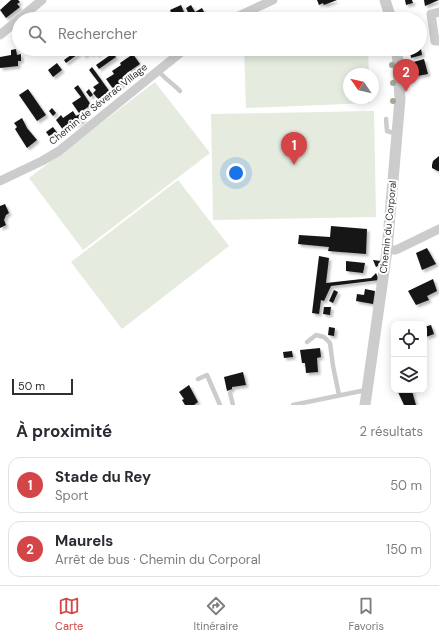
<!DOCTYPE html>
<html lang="fr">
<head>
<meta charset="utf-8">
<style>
	body { margin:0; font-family:"DM Sans",sans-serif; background:#f7f7f7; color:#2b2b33 }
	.controls { position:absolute; right:12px; bottom:12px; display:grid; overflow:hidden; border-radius:8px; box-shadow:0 2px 10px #0003 }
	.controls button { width:36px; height:36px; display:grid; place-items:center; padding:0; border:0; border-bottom:1px solid #e1e1e2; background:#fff; color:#2b2b33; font:20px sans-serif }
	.compass { position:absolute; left:343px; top:68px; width:36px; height:36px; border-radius:50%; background:#fff; box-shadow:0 2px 10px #0003; rotate:304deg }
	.scale { position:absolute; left:12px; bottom:10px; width:61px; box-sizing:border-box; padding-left:4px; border:2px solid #2f2f2f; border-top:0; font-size:11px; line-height:14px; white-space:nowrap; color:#2f2f2f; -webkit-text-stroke:3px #fff; paint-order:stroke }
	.you { position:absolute; left:236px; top:173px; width:14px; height:14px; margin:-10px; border:3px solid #fff; border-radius:50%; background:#1a73e8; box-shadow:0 0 0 6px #1a73e833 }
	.badge { display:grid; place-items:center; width:26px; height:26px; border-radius:50%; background:#d34547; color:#fff; font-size:13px; font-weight:700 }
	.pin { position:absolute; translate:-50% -33px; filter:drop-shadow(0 1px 2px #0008) }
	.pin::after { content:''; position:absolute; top:21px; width:14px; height:12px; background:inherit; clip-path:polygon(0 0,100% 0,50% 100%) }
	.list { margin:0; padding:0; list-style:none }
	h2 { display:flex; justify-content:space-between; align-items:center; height:52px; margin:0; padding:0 16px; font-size:17px }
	h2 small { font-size:13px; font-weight:400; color:#7c7c81 }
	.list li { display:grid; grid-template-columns:26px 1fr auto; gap:12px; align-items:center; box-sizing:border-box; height:56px; margin:0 8px 8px; padding:0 8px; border:1px solid #e1e1e2; border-radius:12px }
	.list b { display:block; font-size:15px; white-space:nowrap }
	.list p { margin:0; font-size:13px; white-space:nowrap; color:#7c7c81 }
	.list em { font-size:13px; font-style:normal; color:#7c7c81 }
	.icon { flex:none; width:22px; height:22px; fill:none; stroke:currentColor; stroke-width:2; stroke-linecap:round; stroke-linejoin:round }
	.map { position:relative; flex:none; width:439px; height:405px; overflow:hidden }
	.search { position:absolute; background:#fff; box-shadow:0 2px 10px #0003; left:12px; right:12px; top:12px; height:44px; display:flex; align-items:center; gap:10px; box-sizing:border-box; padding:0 14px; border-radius:22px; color:#7c7c81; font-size:15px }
	.sheet { height:180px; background:#fff }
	nav { display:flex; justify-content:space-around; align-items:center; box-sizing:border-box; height:56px; border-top:1px solid #e1e1e2; background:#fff; font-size:11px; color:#7c7c81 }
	nav a { display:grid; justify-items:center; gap:2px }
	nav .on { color:#d34547 }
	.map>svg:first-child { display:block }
	.green { fill:#e5ebdf }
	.building { fill:#161616; filter:url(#shadow) }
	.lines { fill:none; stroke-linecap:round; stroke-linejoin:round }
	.service { stroke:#ccc; stroke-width:4.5 }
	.minor { stroke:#ccc; stroke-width:9 }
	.tertiary { stroke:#ccc; stroke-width:11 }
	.tree { fill:#9fab96 }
	.labels { text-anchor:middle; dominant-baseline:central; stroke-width:4; stroke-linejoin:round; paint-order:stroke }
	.street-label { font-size:10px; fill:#2f2f2f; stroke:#fff }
</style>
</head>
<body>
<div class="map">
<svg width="439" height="405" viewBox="0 0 439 405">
	<defs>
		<filter id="shadow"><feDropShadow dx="2.5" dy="2.5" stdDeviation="1" flood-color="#0004"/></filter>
	</defs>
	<rect width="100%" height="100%" fill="#fff"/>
	<g class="green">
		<path d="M367 16V19H290Z"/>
		<path d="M244 49H368L369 74H349V98H370V103L246 108Z"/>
		<path d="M155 82 210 153 83 250 29 178Z"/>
		<path d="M374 111 376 217 213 220 211 114Z"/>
		<path d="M178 180 229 246 122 329 71 262Z"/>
	</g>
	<g class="building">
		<path d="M11 0H18L20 2 17 4 20 7 6 18 0 10Z"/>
		<path d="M317 0H337L324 5 323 3 319 5Z"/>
		<path d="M405 0H412L413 3 406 5Z"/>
		<path d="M424 0H439L425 6Z"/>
		<path d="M181 5 187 19H174L170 10Z"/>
		<path d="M191 5 195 12 202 8 206 16 198 19H191L186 8Z"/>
		<path d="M412 14H414L416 19H403L402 17Z"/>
		<path d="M16 49 17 55 21 54V61H18V66L0 68V57L11 55V50Z"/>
		<path d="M79 49 81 51 83 49H104L97 55 94 52 91 55 89 52 84 56 81 52 66 63 64 60Z"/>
		<path d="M410 49H421L422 55 411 58Z"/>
		<path d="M113 53 116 57 99 69 96 65Z"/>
		<path d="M133 54 140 64 127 73 129 76 125 78 127 81 114 90 106 79 114 74 112 71 121 65 120 63Z"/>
		<path d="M424 59 428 74 412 77 410 63Z"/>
		<path d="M57 63 62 70 53 77 48 70Z"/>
		<path d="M92 67 110 92 98 99 93 93 96 90 93 87 99 83 89 70Z"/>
		<path d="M78 85 91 105 79 113 72 103 81 97 74 88Z"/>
		<path d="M28 89 46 115 37 121 19 95Z"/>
		<path d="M89 89 93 95 90 97 86 92Z"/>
		<path d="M52 108 56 113 53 116 49 111Z"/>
		<path d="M73 111 76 116 80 114 84 119 77 124 71 125 64 131 56 120 61 115 63 118Z"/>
		<path d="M22 118 27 128 37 140 27 148 15 129 17 127 14 123Z"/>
		<path d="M53 127 58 134 51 139 46 132Z"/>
		<path d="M439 156V171H438L432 168V165L433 161Z"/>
		<path d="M5 204 9 213 6 215 4 220 6 225 0 228V206Z"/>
		<path d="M331 226 367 229 366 254 328 251 329 247 298 244 299 235 330 237Z"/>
		<path d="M427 248 436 264 422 270 416 253Z"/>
		<path d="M319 256 329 258 326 283 371 278 376 273 379 280 331 286 324 301 321 300 319 314 312 313Z"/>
		<path d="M373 260 381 261V264L376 267Z"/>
		<path d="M346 261 365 263 363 273 346 271Z"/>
		<path d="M433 279 437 291 427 296 429 300 416 305 408 291Z"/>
		<path d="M365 289 375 291 373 304 356 301 357 294 364 295Z"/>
		<path d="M334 290 338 292 333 303 329 301Z"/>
		<path d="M324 307H331L330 315 323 314Z"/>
		<path d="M431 325 434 334 426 337 424 327Z"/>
		<path d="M329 327 335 328 334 336 328 335Z"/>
		<path d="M320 348 321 357 317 358 318 372 306 373 305 363H302L300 350Z"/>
		<path d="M292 351 293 357 284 358 283 352Z"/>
		<path d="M243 372 246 385 232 387V389L227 391 224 377Z"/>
		<path d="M189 385 198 402 194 405H185L182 400 184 399 179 392Z"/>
		<path d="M397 390H415L412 391 416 405H404Z"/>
	</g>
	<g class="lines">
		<g class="service">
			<path d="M158 70C165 80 172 82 180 91"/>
			<path d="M386 119 387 131 397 134"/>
			<path d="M307 342 316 335 324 337 330 343 333 366 339 395"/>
			<path d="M198 379 207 375 220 405"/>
			<path d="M230 393 233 405"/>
			<path d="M293 405 366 390"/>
		</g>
		<g class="minor">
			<path d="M439 12 431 14 435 41H439"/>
			<path d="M19 19 42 0"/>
			<path d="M232 19 273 0"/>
			<path d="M0 35 19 19"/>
			<path d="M0 181 42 161 59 151 185 49"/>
			<path d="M387 250H396L439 229"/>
		</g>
		<g class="tertiary">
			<path d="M385 0 391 19"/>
			<path d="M365 405 387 250 400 99 397 49"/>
		</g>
	</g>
	<g class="tree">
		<circle cx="392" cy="65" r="3"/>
		<circle cx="393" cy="83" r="3"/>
		<circle cx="393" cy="101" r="3"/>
	</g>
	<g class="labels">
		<g class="street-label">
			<text transform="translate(98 104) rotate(-39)">Chemin de Séverac Village</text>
			<text transform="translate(388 227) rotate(-84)">Chemin du Corporal</text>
		</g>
	</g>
</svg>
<div class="controls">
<button><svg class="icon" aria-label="locate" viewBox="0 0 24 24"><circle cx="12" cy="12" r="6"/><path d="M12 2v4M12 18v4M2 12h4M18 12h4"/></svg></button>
<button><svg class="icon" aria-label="layers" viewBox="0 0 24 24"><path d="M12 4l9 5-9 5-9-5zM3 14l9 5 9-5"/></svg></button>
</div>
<svg class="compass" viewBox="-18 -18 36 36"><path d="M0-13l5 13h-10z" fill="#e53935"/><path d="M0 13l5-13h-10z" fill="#7c7c81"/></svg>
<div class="scale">50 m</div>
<div class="you"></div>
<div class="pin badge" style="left:294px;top:165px">1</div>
<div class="pin badge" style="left:406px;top:92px">2</div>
<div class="search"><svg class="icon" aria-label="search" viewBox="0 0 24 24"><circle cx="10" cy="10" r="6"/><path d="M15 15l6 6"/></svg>Rechercher</div>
</div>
<section class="sheet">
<h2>À proximité<small>2 résultats</small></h2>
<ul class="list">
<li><span class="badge">1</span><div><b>Stade du Rey</b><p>Sport</p></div><em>50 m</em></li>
<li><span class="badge">2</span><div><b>Maurels</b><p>Arrêt de bus · Chemin du Corporal</p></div><em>150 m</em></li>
</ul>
</section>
<nav>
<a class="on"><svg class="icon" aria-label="map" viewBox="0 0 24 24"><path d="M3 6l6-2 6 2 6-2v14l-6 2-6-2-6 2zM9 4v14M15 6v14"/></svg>Carte</a>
<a><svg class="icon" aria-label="directions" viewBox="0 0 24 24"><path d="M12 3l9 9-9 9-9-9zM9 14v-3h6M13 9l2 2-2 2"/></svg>Itinéraire</a>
<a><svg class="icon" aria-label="saved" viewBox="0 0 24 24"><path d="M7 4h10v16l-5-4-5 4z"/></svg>Favoris</a>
</nav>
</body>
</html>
